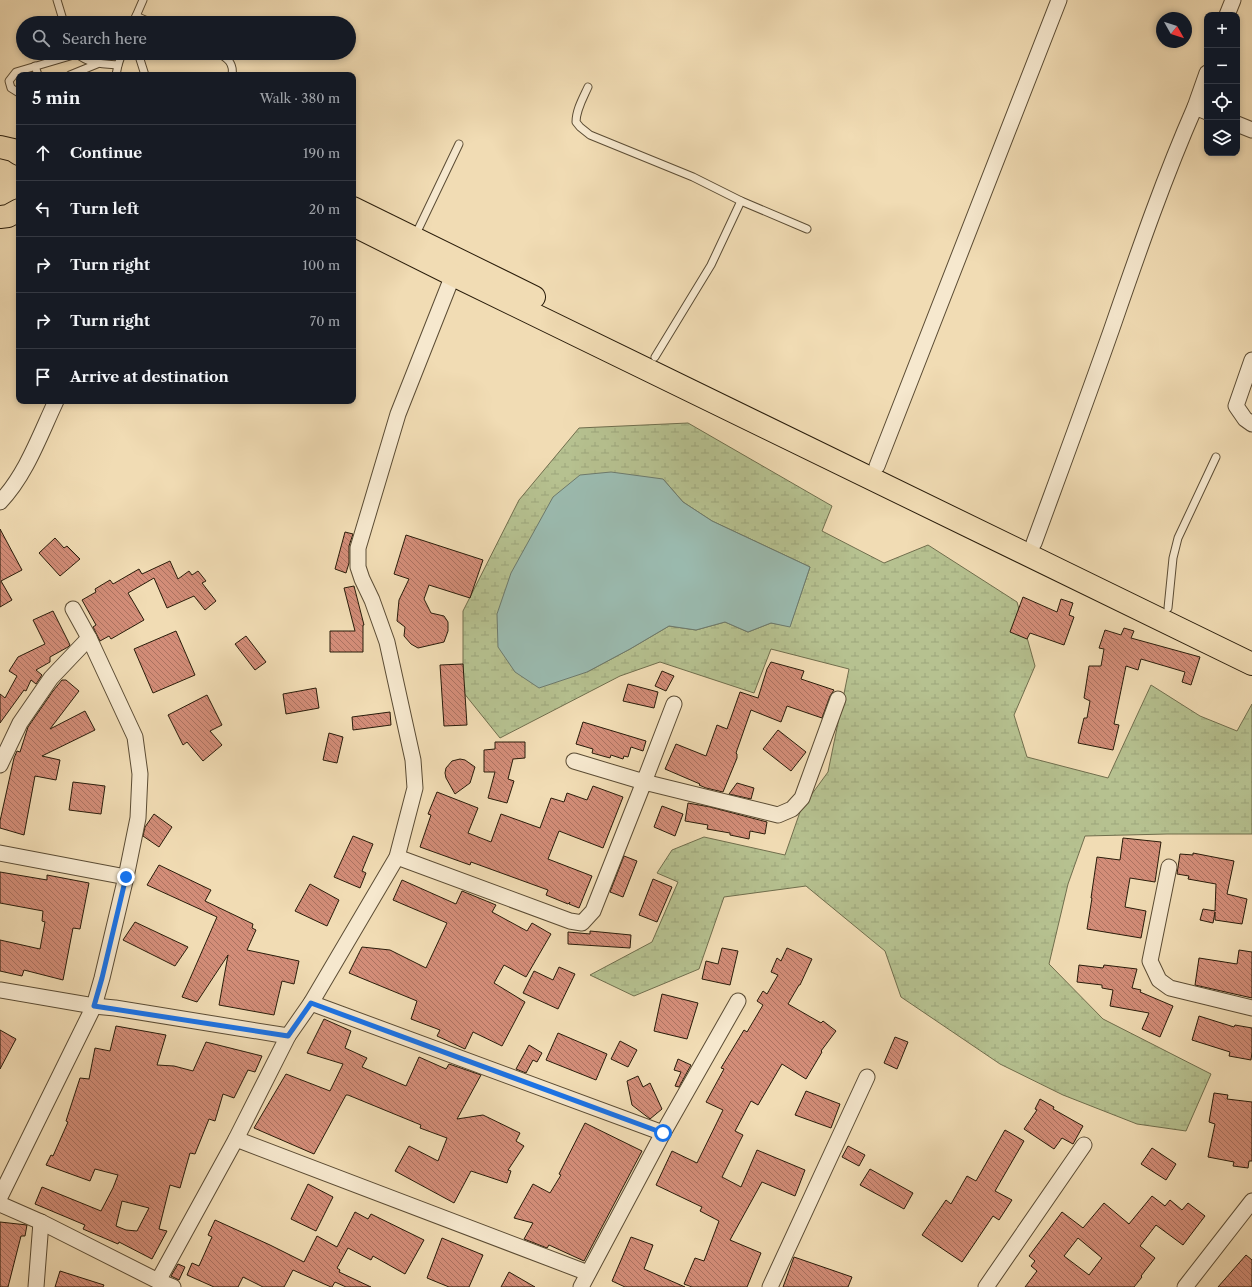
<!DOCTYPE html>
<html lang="en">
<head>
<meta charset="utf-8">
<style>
	body { margin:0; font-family:"Libre Caslon Text",serif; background:#20242c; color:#f1f3f6 }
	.controls { position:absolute; right:12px; top:12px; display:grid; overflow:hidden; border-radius:8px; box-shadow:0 2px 6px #0003 }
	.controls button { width:36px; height:36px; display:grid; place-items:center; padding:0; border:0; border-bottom:1px solid #363941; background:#171b24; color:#f1f3f6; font:20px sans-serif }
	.compass { position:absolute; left:1156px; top:12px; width:36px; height:36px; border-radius:50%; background:#171b24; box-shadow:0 2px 6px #0003; rotate:129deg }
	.stop { position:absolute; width:12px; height:12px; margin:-9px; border:3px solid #1a73e8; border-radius:50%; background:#fff }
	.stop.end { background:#1a73e8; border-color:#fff; box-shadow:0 1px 4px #0008 }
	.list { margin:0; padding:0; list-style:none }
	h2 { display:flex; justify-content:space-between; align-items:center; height:52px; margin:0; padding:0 16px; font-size:17px }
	h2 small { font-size:13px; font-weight:400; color:#9ea1a6 }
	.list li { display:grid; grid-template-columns:26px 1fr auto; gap:12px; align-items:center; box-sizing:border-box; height:56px; padding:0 16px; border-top:1px solid #363941 }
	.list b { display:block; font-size:15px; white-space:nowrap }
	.list em { font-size:13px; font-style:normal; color:#9ea1a6 }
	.icon { flex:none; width:22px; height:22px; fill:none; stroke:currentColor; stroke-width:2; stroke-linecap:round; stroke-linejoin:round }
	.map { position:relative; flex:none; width:1252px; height:1287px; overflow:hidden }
	.search { position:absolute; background:#171b24; box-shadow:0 2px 6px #0003; left:16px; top:16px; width:340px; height:44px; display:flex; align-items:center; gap:10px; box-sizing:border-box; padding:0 14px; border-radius:22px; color:#9ea1a6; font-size:15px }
	.panel { position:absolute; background:#171b24; box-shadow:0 2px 6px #0003; left:16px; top:72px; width:340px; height:332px; border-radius:8px }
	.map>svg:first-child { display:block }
	.wetland { fill:url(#wetland-marsh); stroke:#706e4d; fill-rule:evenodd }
	.water { fill:#9bbbb0; stroke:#6d7b6e }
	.building { fill:url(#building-back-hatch); stroke:#291c0a; fill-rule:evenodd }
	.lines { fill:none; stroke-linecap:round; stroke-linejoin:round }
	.service-casing { stroke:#5b4c34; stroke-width:9 }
	.minor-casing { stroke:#5b4c34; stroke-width:17 }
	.primary-casing { stroke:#291c0a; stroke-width:24 }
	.service { stroke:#f6e8ce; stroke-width:7 }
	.minor { stroke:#f6e8ce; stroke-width:15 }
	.primary { stroke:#f1dcb4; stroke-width:22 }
	.route { stroke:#1a73e8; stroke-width:5 }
</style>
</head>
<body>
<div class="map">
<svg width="1252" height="1287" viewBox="0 0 1252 1287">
	<defs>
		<pattern id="wetland-marsh" width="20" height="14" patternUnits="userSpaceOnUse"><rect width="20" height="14" fill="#b6c190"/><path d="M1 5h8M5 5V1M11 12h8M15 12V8" fill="none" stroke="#9ca57b"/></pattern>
		<pattern id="building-back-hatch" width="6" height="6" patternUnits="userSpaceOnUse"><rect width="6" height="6" fill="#d38d78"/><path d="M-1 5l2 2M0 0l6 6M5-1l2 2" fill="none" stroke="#ab7261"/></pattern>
	</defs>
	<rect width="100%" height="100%" fill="#f1dcb4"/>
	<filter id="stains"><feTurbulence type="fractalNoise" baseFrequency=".005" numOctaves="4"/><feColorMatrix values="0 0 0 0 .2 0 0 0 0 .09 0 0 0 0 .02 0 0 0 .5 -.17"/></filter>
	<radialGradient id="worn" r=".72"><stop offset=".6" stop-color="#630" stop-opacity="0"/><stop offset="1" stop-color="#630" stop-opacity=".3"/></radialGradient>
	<path class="wetland" d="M688 423 832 506 822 531 884 563 928 545 1017 602 1035 666 1014 715 1027 757 1108 778 1151 685 1200 716 1237 731 1252 704V834H1167L1085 836 1068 884 1049 964 1103 1019 1211 1074 1186 1131 1137 1124 1063 1095 1000 1064 901 997 885 951 806 886 724 897 699 969 634 996 590 975 652 942 678 882 657 873 672 850 704 837 785 855 801 809 828 772 849 669 771 649 754 693 660 662 620 676 500 738 463 692V611L519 500 579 428ZM663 479 683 502 712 521 810 567 790 626 771 623 748 632 725 622 696 630 669 626 630 649 587 672Z"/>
	<path class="water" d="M611 472 663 479 683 502 712 521 810 567 790 627 771 623 748 632 725 622 696 630 669 626 630 649 587 672 539 688 515 672 498 647 497 614 511 573 553 497 580 475Z"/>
	<g class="building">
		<path d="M0 529 22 570 1 581 12 600 0 607Z"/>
		<path d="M345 532 353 534 349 546V563L346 573 335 569Z"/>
		<path d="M406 535 483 560 470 598 429 585 424 599 431 613 444 616 448 622V631L444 642 418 648 411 644 404 636 405 627 397 621 399 600 409 579 394 574Z"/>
		<path d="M55 538 64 548 67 546 80 559 60 576 39 553Z"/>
		<path d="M170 561 178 579 189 571 192 575 198 571 206 581 202 583 216 601 205 610 194 596 167 608 154 578 128 593 144 620 111 639 109 636 100 641 93 627 96 625 82 600 96 592 95 589 110 580 113 584 139 569 142 574Z"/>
		<path d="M354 586 364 625H363V652H330V631H355L344 588Z"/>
		<path d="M1023 597 1057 612 1061 599 1073 603 1069 615 1074 617 1064 645 1030 633 1027 639 1010 632Z"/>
		<path d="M53 611 70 645 68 647 50 657V662L36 670 42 675 36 684 31 680 26 691 24 690 0 723V694L5 698 17 676 9 671 18 657 45 644 33 620Z"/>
		<path d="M1124 628 1134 631 1131 638 1200 657 1191 685 1182 682 1185 672 1141 659 1138 670 1126 666 1114 724 1119 725 1113 750 1078 743 1084 718H1087L1090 701 1084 698 1089 666H1101L1104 649 1099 648 1105 630 1121 635Z"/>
		<path d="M176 631 195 675 153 693 134 649Z"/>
		<path d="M246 636 266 662 255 670 235 644Z"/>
		<path d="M771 662 804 671 801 679 834 690 830 696 822 718 787 706 781 722 751 710 736 753 737 754V758L723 792 706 788 699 785 700 784 665 769 676 744 706 756 717 725 727 729 740 692 758 698 767 669Z"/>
		<path d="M463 664 467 725 444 726 440 665Z"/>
		<path d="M662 671 674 676 666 691 655 686Z"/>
		<path d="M62 680H66L79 691 50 729 85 711 95 730 42 756 60 760 56 780 35 776 24 835 0 828V821L14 758 17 751 20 752 28 727 53 691Z"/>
		<path d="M628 684 658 692 654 708 623 701Z"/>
		<path d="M316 688 319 708 286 714 283 694Z"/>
		<path d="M207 695 222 725 210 731 222 745 203 761 187 742 183 745 168 715Z"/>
		<path d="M390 712 391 725 353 730 352 717Z"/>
		<path d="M583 722 646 741 643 751 631 747 628 757 624 756 623 759 611 755 610 758 592 753 593 749 576 744Z"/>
		<path d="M778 730 806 752 791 771 763 749Z"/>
		<path d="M329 733 343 737 337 763 323 760Z"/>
		<path d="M495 742H525V758L513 759 508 779 514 781 507 803 488 798 495 772H484V750L495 749Z"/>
		<path d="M460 759 465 760 475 767 470 783 455 794 446 778 445 773 446 768 452 761Z"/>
		<path d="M73 782 105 786 101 814 69 810Z"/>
		<path d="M737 783 754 788 751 799 729 794Z"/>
		<path d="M593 786 623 797 603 848 559 831 548 859 592 876 579 908 569 904 570 902 568 904 546 895 548 890 471 862 470 865 420 847 431 815 428 814 437 792 478 808 468 833 491 842 501 814 540 828 551 798 564 802 567 793 587 800Z"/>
		<path d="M688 803 710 807 767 822 765 834 750 831 749 839 730 835V833L707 829 708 825 685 821Z"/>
		<path d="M662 806 683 814 675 836 654 827Z"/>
		<path d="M154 814 172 827 159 847 143 836 145 827Z"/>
		<path d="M353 836 373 844 362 871 366 873 360 888 334 877Z"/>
		<path d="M1123 838 1161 842 1155 882 1130 878 1125 907 1146 911 1141 938 1087 929 1092 898H1091L1097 857 1120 860Z"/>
		<path d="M1193 853 1234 861 1227 894 1247 899 1242 924 1215 920V912L1213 923 1200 920 1203 909 1215 911 1216 884 1188 879 1189 876 1177 874 1180 854 1193 855Z"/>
		<path d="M624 856 637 861 623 897 610 892Z"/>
		<path d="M159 865 211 890 205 901 253 924 252 928 256 930 247 950 299 961 294 984 282 981 274 1015 219 1005 228 955 197 1002 182 997 217 917 147 885Z"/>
		<path d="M0 872 47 880V875L89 883 80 929 73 928 63 980 24 970 22 976 0 971V940L40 949 45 922 42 921 43 911 0 903Z"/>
		<path d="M653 879 672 887 657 922 639 915Z"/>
		<path d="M402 880 456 904 462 891 496 905 492 912 527 931 532 923 551 934 526 977 504 965 494 983 525 1002 502 1046 473 1032 465 1049 437 1036 440 1030 411 1019 417 1001 349 973 362 947 390 950 426 968 447 923 393 900Z"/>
		<path d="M310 884 339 900 327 926 295 911Z"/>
		<path d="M135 922 188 947 175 966 123 940Z"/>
		<path d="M590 931 631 935 630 948 568 944V932L590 934Z"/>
		<path d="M722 948 738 951 730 985 702 979 706 961 718 964Z"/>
		<path d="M787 948 812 959 800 985H799L788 1004 821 1023 823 1021 836 1031 821 1051 822 1052 806 1079 782 1064 758 1105 751 1101 735 1131 743 1135 722 1177 741 1187 757 1150 805 1170 795 1196 762 1182 730 1240 761 1253 747 1287H692L684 1284 695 1258 704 1261 719 1221 700 1211 702 1207 656 1185 672 1151 697 1163 723 1110 706 1102 724 1069 721 1068 744 1030 747 1032 763 1005 757 1001 763 991 767 994 778 975 771 972 777 958 781 961Z"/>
		<path d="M1239 950 1252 952V998L1195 985 1199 958 1237 964Z"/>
		<path d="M1079 965 1103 968 1104 965 1137 969 1132 988 1141 990 1140 992 1173 1006 1160 1037 1142 1029 1149 1013 1110 1006 1113 990 1102 988V985L1077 982Z"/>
		<path d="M559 967 575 974 558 1009 523 993 534 971 553 980Z"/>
		<path d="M662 994 698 1003 687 1039 654 1031Z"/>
		<path d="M1199 1016 1234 1027 1235 1025 1252 1028V1052L1251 1060 1229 1056 1230 1052 1192 1040Z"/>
		<path d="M324 1019 351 1031 345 1048 367 1058 362 1067 406 1086 419 1057 446 1069 449 1064 481 1075 457 1119 483 1115 520 1133 516 1141 524 1146 508 1170 511 1171 507 1183 471 1171 454 1203 395 1171 409 1146 438 1161 447 1138 420 1128 421 1125 348 1095H346L314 1154 254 1128 286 1074 330 1091 343 1064 307 1053Z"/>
		<path d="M116 1026 166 1035 157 1065 174 1066 193 1071 206 1042 262 1056 255 1072 248 1070 234 1098 223 1094 215 1121 209 1119 195 1154 190 1153 180 1188 170 1185 159 1229 167 1231 152 1259 119 1242 118 1244 83 1229 85 1225 35 1204 42 1187 101 1211 113 1188 118 1175 95 1169 90 1181 46 1165 51 1155 53 1156 68 1122 66 1121 80 1078 89 1079 95 1048 110 1051ZM122 1201 149 1208 137 1231 126 1230 116 1226Z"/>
		<path d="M0 1030 16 1039 0 1069Z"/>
		<path d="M558 1033 607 1054 596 1080 546 1060Z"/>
		<path d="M895 1037 908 1042 897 1069 884 1063Z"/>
		<path d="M620 1041 637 1050 628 1067 611 1059Z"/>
		<path d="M529 1045 542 1053 537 1062 533 1060 526 1073 516 1069Z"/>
		<path d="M678 1059 691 1065 679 1087 675 1086 681 1072 674 1070Z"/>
		<path d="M638 1076 643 1087 650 1083 662 1109 650 1119 632 1105 627 1081Z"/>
		<path d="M806 1091 840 1104 831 1128 795 1115Z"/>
		<path d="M1214 1093 1228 1095 1227 1099 1252 1102V1161H1249L1248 1168 1233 1166 1234 1162 1208 1157 1215 1124 1209 1122Z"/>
		<path d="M1040 1099 1054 1107 1053 1109 1083 1126 1073 1144 1062 1138 1054 1149 1024 1129 1037 1110 1035 1109Z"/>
		<path d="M585 1123 642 1151 584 1261 549 1245 547 1248 524 1239 533 1223 514 1218 533 1184 550 1193 561 1175 559 1174Z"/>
		<path d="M1005 1130 1024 1141 995 1191 1012 1200 999 1220 993 1216 962 1262 922 1235 946 1200 951 1204 967 1176 976 1181Z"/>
		<path d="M848 1146 865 1155 859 1166 842 1157Z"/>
		<path d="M1152 1148 1176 1164 1166 1180 1141 1164Z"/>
		<path d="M870 1169 913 1193 904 1209 860 1185Z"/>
		<path d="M308 1184 333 1197 316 1231 291 1219Z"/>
		<path d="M1152 1196 1165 1206 1170 1200 1182 1210 1188 1203 1205 1216 1183 1245 1156 1225 1140 1246 1155 1258 1141 1276 1142 1277 1134 1287H1025L1037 1271 1031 1266 1035 1261 1029 1256 1062 1212 1083 1228 1104 1203 1129 1224ZM1078 1238 1102 1258 1089 1275 1064 1256Z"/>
		<path d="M355 1212 368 1219 371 1214 424 1240 405 1274 373 1256 371 1260 348 1248 337 1268 340 1270 339 1272 371 1287H346L335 1282 332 1287H331L293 1270 284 1287H263L243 1277 238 1287H214L187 1275 192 1263 199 1266 212 1237 208 1235 215 1220 270 1245 304 1262 317 1236 337 1247Z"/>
		<path d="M0 1222 27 1225 25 1236H21L8 1287H0Z"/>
		<path d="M631 1237 653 1245 644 1269 685 1287H625L612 1281Z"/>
		<path d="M442 1238 483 1255 469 1287H449L427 1278Z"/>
		<path d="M1246 1255 1252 1260V1287H1218Z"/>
		<path d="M794 1257 852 1277 848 1287H783Z"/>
		<path d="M178 1264 185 1267 179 1280 171 1276Z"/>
		<path d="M60 1271 104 1285 103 1287H55Z"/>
		<path d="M509 1272 535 1287H501Z"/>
	</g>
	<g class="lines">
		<g class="service-casing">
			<g id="service">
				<path d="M57 0 64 23"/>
				<path d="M136 16 152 23"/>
				<path d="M133 23 143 0"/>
				<path d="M76 53C89 64 102 64 118 65"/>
				<path d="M138 53 145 75"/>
				<path d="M218 53C228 58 234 64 232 75"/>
				<path d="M35 66 38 75"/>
				<path d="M70 75 97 64"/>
				<path d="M116 75 118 65 122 53"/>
				<path d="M588 87C583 98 576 110 576 122L580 127 590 135 693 177 741 201 807 229"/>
				<path d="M19 93 11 88 9 81 16 72 77 54"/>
				<path d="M415 236 459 144"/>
				<path d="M655 357 711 265 741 201"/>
				<path d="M1168 608 1173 558 1178 538 1216 457"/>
			</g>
		</g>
		<g class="minor-casing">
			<g id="minor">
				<path d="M1227 15 1233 0"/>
				<path d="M1195 107 1207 73"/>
				<path d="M1237 124 1252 130"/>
				<path d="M1252 360 1236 406 1245 419 1252 424"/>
				<path d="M877 466 1059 0"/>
				<path d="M0 502C26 475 40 435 56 401"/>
				<path d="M1034 543C1060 472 1086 402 1111 331 1137 256 1163 180 1195 107L1207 112"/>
				<path d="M574 761 644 782 674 704"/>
				<path d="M0 765 20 723 51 678 89 638"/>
				<path d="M0 853 126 877"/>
				<path d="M397 857 570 921 582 923 593 911 644 782 778 815 792 809 802 798 838 699"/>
				<path d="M1169 867 1150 961 1159 980 1170 988 1252 1008"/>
				<path d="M0 990 94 1006 115 1008 288 1036"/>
				<path d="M311 1003 663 1133"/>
				<path d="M236 1139 588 1273"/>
				<path d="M0 1197 94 1006 102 978 126 877 138 818 140 774 135 737 89 638 73 609"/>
				<path d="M0 1204 41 1222 158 1281 173 1287"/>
				<path d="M158 1281 236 1139 288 1036 311 1003 397 857 415 788 413 760 387 642 372 600 362 579 358 567V548L398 414 453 275"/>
				<path d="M36 1287 41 1222"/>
				<path d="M581 1287 663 1133 738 1001"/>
				<path d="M770 1287 867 1077"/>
				<path d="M986 1287 1084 1145"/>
				<path d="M1185 1287 1252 1201"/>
			</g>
		</g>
		<g class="primary-casing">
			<g id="primary">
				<path d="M0 147 13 150 19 154"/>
				<path d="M353 208 534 297"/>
				<path d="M0 217 8 216 19 210"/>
				<path d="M353 225 453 275 1252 664"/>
			</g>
		</g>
		<use href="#service" class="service"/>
		<use href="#minor" class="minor"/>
		<use href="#primary" class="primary"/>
	</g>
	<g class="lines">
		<path class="route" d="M126 877 102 978 94 1006 288 1036 311 1003 663 1133"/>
	</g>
	<rect width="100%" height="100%" filter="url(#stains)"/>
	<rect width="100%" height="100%" fill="url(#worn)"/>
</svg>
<div class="controls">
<button>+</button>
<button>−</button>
<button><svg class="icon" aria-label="locate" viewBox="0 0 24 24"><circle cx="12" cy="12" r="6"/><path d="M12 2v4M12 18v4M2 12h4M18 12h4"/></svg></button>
<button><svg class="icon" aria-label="layers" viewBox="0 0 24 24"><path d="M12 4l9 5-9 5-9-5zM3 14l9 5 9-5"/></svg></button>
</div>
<svg class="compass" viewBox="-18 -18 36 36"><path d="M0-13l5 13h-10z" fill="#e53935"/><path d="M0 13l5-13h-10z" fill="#9ea1a6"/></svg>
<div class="stop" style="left:663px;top:1133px"></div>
<div class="stop end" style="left:126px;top:877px"></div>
<div class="search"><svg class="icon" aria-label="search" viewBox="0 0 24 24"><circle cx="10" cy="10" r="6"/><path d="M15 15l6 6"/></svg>Search here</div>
<section class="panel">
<h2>5 min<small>Walk · 380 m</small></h2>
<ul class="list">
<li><svg class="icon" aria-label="ahead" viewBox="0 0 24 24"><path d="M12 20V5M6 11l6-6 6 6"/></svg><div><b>Continue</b></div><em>190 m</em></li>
<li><svg class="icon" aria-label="left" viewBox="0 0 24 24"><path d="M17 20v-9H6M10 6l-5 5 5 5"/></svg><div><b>Turn left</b></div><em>20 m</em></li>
<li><svg class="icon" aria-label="right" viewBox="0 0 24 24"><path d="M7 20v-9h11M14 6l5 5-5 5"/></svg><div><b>Turn right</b></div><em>100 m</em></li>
<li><svg class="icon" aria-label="right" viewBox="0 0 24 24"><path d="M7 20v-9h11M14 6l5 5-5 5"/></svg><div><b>Turn right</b></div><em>70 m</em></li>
<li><svg class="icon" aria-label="arrive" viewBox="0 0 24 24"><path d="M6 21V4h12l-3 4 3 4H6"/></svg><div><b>Arrive at destination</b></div></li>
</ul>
</section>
</div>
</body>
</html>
